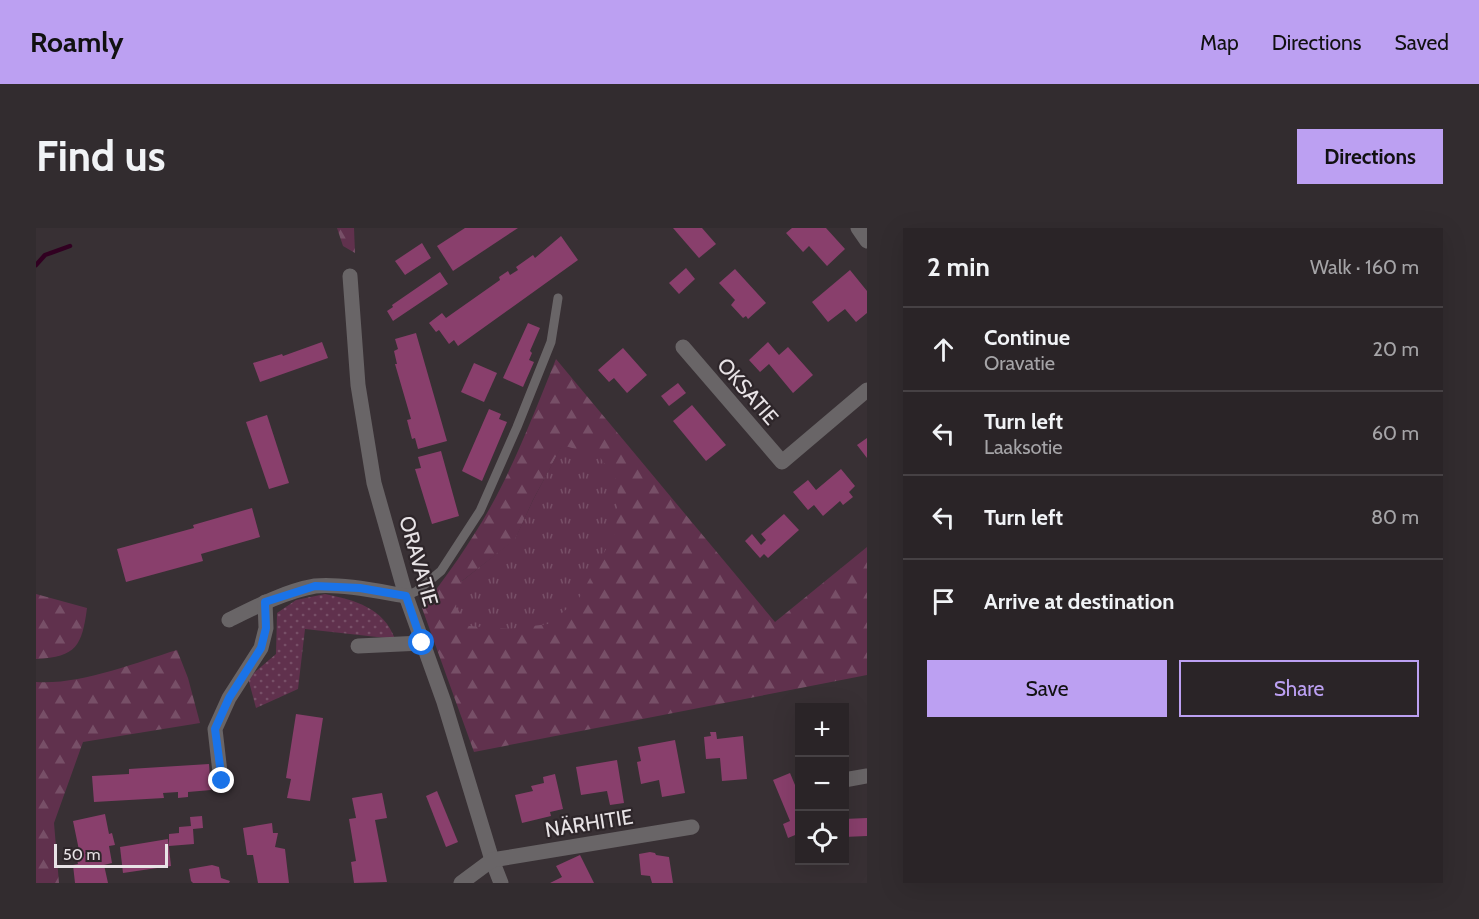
<!DOCTYPE html>
<html lang="en">
<head>
<meta charset="utf-8">
<style>
	body { margin:0; font-family:Cabin,sans-serif; background:#322c2f; color:#f1f3f6 }
	.controls { position:absolute; right:18px; bottom:18px; display:grid; overflow:hidden; border-radius:0px; box-shadow:0 6px 24px #0002 }
	.controls button { width:54px; height:54px; display:grid; place-items:center; padding:0; border:0; border-bottom:2px solid #464144; background:#2a2427; color:#f1f3f6; font:30px sans-serif }
	.scale { position:absolute; left:18px; bottom:15px; width:114px; box-sizing:border-box; padding-left:6px; border:3px solid #e8e3e6; border-top:0; font-size:16px; line-height:21px; white-space:nowrap; color:#e8e3e6; -webkit-text-stroke:4px #2e262a; paint-order:stroke }
	.stop { position:absolute; width:18px; height:18px; margin:-14px; border:4px solid #1a73e8; border-radius:50%; background:#fff }
	.stop.end { background:#1a73e8; border-color:#fff; box-shadow:0 2px 6px #0008 }
	.list { margin:0; padding:0; list-style:none }
	h2 { display:flex; justify-content:space-between; align-items:center; height:78px; margin:0; padding:0 24px; font-size:26px }
	h2 small { font-size:20px; font-weight:400; color:#a5a4a7 }
	.list li { display:grid; grid-template-columns:39px 1fr auto; gap:18px; align-items:center; box-sizing:border-box; height:84px; padding:0 24px; border-top:2px solid #464144 }
	.list b { display:block; font-size:22px; white-space:nowrap }
	.list p { margin:0; font-size:20px; white-space:nowrap; color:#a5a4a7 }
	.list em { font-size:20px; font-style:normal; color:#a5a4a7 }
	.actions { display:flex; gap:12px; padding:18px 24px }
	.actions a { flex:1; padding:14px 0; border:2px solid #bca0f2; border-radius:0px; text-align:center; font-size:21px; color:#bca0f2 }
	.actions .main { background:#bca0f2; color:#111 }
	.icon { flex:none; width:33px; height:33px; fill:none; stroke:currentColor; stroke-width:2; stroke-linecap:round; stroke-linejoin:round }
	.map { position:relative; flex:none; width:831px; height:655px; overflow:hidden; border-radius:0px }
	header { display:flex; align-items:center; gap:36px; box-sizing:border-box; height:84px; padding:0 30px; background:#bca0f2; color:#111 }
	header strong { font-size:28px }
	nav { display:flex; gap:33px; margin-inline-start:auto; font-size:21px }
	.intro { display:flex; align-items:center; justify-content:space-between; box-sizing:border-box; height:144px; padding:0 36px }
	h1 { margin:0; font-size:42px }
	.button { padding:15px 27px; border-radius:0px; background:#bca0f2; color:#111; font-size:21px; font-weight:700 }
	main { display:flex; gap:36px; padding:0 36px }
	aside { flex:1; background:#2a2427; border-radius:0px; box-shadow:0 6px 24px #0002 }
	.map>svg:first-child { display:block }
	.grass { fill:url(#grass-dots) }
	.forest { fill:url(#forest-firs); fill-rule:evenodd }
	.park { fill:url(#park-tufts) }
	.lines { fill:none; stroke-linecap:round; stroke-linejoin:round }
	.stream { stroke:#310021; stroke-width:4.5 }
	.building { fill:#893f6c }
	.lane { stroke:#696567; stroke-width:9 }
	.street { stroke:#696567; stroke-width:15 }
	.route { stroke:#1a73e8; stroke-width:8 }
	.labels { text-anchor:middle; dominant-baseline:central; stroke-width:4.5; stroke-linejoin:round; paint-order:stroke }
	.street-label { font-size:21px; fill:#e8e3e6; stroke:#2e262a }
</style>
</head>
<body>
<header>
<strong>Roamly</strong>
<nav><a>Map</a><a>Directions</a><a>Saved</a></nav>
</header>
<div class="intro"><h1>Find us</h1><a class="button">Directions</a></div>
<main>
<div class="map">
<svg width="831" height="655" viewBox="0 0 831 655">
	<defs>
		<pattern id="grass-dots" width="8" height="8" patternUnits="userSpaceOnUse" patternTransform="scale(1.5)"><rect width="8" height="8" fill="#60314d"/><path d="M2 2h.1M6 6h.1" fill="none" stroke="#774f67" stroke-width="1.8" stroke-linecap="round"/></pattern>
		<pattern id="forest-firs" width="22" height="20" patternUnits="userSpaceOnUse" patternTransform="scale(1.5)"><rect width="22" height="20" fill="#60314d"/><path d="M5 1l3.5 6h-7zM16 11l3.5 6h-7z" fill="#774f67"/></pattern>
		<pattern id="park-tufts" width="24" height="20" patternUnits="userSpaceOnUse" patternTransform="scale(1.5)"><rect width="24" height="20" fill="#60314d"/><path d="M3 7l-1-3M5 7V3M7 7l1-3M15 17l-1-3M17 17v-4M19 17l1-3" fill="none" stroke="#774f67"/></pattern>
	</defs>
	<rect width="100%" height="100%" fill="#383034"/>
	<path class="grass" d="M289 366C319 372 348 380 359 411L269 401 262 461 220 480 212 450 240 426 241 385 260 372Z"/>
	<g class="forest">
		<path d="M301 0H318L319 25 307 18Z"/>
		<path d="M520 131 739 394 831 319V447L438 524 386 380C411 348 435 314 455 278 481 231 500 180 520 131ZM526 218 474 401 426 353 479 312 497 272Z"/>
		<path d="M0 366 51 380C46 417 41 429 0 431Z"/>
		<path d="M141 422 152 450 164 495 47 514 18 595 23 655H0V454C45 457 98 435 141 422Z"/>
	</g>
	<path class="park" d="M526 217 563 228 582 254 580 303 542 372 512 396 474 401 433 398 420 379 426 353 479 311 497 272Z"/>
	<g class="lines">
		<path class="stream" d="M0 37 9 27 34 18"/>
	</g>
	<g class="building">
		<path d="M429 0H482L417 43 401 18Z"/>
		<path d="M637 0H666L680 16 663 30Z"/>
		<path d="M756 0H790L809 21 791 38 773 18 767 24 750 5Z"/>
		<path d="M525 8 542 32 422 118 418 112 413 116 403 102 400 104 393 95 406 85 410 90 464 52 463 49 472 43 474 47 482 42 480 39 497 27 499 30Z"/>
		<path d="M386 15 395 30 369 47 359 33Z"/>
		<path d="M650 40 659 51 643 66 633 55Z"/>
		<path d="M699 41 730 75 712 91 710 88 707 90 695 77 699 72 683 55Z"/>
		<path d="M814 42 831 63V85L820 94 809 81 792 94 776 74Z"/>
		<path d="M404 44 412 56 357 93 351 83 357 79 356 77Z"/>
		<path d="M492 95 504 100 494 123 496 125 493 132 498 134 487 159 467 150Z"/>
		<path d="M380 105 411 213 382 221 379 210 376 211 371 192 375 191 359 136H361L358 123 362 121 359 111Z"/>
		<path d="M286 114 292 130 224 154 217 135 246 126 247 128Z"/>
		<path d="M732 114 743 127 752 119 777 147 757 165 733 136 724 144 713 132Z"/>
		<path d="M587 120 611 147 591 165 578 150 573 154 562 142Z"/>
		<path d="M438 135 461 145 448 174 425 164Z"/>
		<path d="M642 155 650 165 633 178 625 168Z"/>
		<path d="M656 177 690 217 670 233 637 193Z"/>
		<path d="M453 181 465 186 463 191 471 194 446 253 426 243Z"/>
		<path d="M231 187 253 255 233 261 210 194Z"/>
		<path d="M831 210V230L821 217Z"/>
		<path d="M405 223 423 288 396 296 379 241 385 240 382 229Z"/>
		<path d="M805 241 819 258 813 264 817 269 807 277 804 273 787 288 778 277 772 282 757 264 772 252 780 262Z"/>
		<path d="M216 280 224 309 165 326 167 333 90 354 81 321 158 300 157 297Z"/>
		<path d="M748 286 763 302 732 330 728 326 724 330 709 313 716 306 725 317 730 312 725 306Z"/>
		<path d="M260 486 287 490 274 573 251 570 255 551 250 550Z"/>
		<path d="M674 504H680L681 511 707 508 711 551 686 553 684 530 670 531 668 509 675 508Z"/>
		<path d="M639 512 649 565 626 569 623 552 605 556 601 534 605 533 602 519Z"/>
		<path d="M581 532 588 575 574 577 571 563 545 567 540 539Z"/>
		<path d="M173 536 175 562 152 564V569L142 570V564L127 565 128 570 58 574 56 548 93 546V541Z"/>
		<path d="M754 545 759 557 764 555V564L760 565 764 573V605L752 610 747 596 754 593 737 552Z"/>
		<path d="M519 546 527 581 514 584 515 588 486 595 479 567 497 563 495 558 508 555 507 549Z"/>
		<path d="M401 563 422 614 410 619 390 568Z"/>
		<path d="M346 565 351 590 339 592 351 654 318 655 315 634 320 633 313 591 320 590 316 570Z"/>
		<path d="M69 586 73 606 76 605 79 617 73 618 76 635 68 637 72 655H39L37 637 42 636 40 628 44 627 37 593Z"/>
		<path d="M166 588 167 600 157 601 158 616 133 618V606L143 605V599L155 598 154 589Z"/>
		<path d="M831 590V608L808 609V591Z"/>
		<path d="M236 595 237 605H242L239 619 249 621 253 655H222L217 627H211L207 600Z"/>
		<path d="M132 611 135 638 87 645 84 619Z"/>
		<path d="M614 624 619 625 620 627 633 629 637 655H616L614 648 605 647 603 626Z"/>
		<path d="M544 627 558 655H514L526 649 520 638Z"/>
		<path d="M176 637 183 639 185 650 194 653 193 655H157L155 653 153 641Z"/>
	</g>
	<g class="lines">
		<path class="lane" d="M370 368 381 363 405 343 444 283 481 199 515 114 522 70"/>
		<g class="street">
			<path d="M822 0 831 13"/>
			<path d="M314 48 322 157 338 255 370 368 408 474 456 632 465 655"/>
			<path d="M647 119 746 234 831 162"/>
			<path d="M193 392C219 379 250 363 279 358 303 355 346 364 370 368"/>
			<path d="M322 418 386 415"/>
			<path d="M808 552 831 548"/>
			<path d="M185 553 179 501 193 470 225 420 230 400 229 374"/>
			<path d="M425 655 456 632 656 599"/>
		</g>
	</g>
	<g class="lines">
		<path class="route" d="M186 553 179 501 193 470 225 420 230 400 229 374 279 358 324 360 370 368 386 415"/>
	</g>
	<g class="labels">
		<g class="street-label">
			<text transform="translate(712 163) rotate(49)">OKSATIE</text>
			<text transform="translate(383 333) rotate(74)">ORAVATIE</text>
			<text transform="translate(553 595) rotate(-9)">NÄRHITIE</text>
		</g>
	</g>
</svg>
<div class="controls">
<button>+</button>
<button>−</button>
<button><svg class="icon" aria-label="locate" viewBox="0 0 24 24"><circle cx="12" cy="12" r="6"/><path d="M12 2v4M12 18v4M2 12h4M18 12h4"/></svg></button>
</div>
<div class="scale">50 m</div>
<div class="stop" style="left:386px;top:415px"></div>
<div class="stop end" style="left:186px;top:553px"></div>
</div>
<aside>
<h2>2 min<small>Walk · 160 m</small></h2>
<ul class="list">
<li><svg class="icon" aria-label="ahead" viewBox="0 0 24 24"><path d="M12 20V5M6 11l6-6 6 6"/></svg><div><b>Continue</b><p>Oravatie</p></div><em>20 m</em></li>
<li><svg class="icon" aria-label="left" viewBox="0 0 24 24"><path d="M17 20v-9H6M10 6l-5 5 5 5"/></svg><div><b>Turn left</b><p>Laaksotie</p></div><em>60 m</em></li>
<li><svg class="icon" aria-label="left" viewBox="0 0 24 24"><path d="M17 20v-9H6M10 6l-5 5 5 5"/></svg><div><b>Turn left</b></div><em>80 m</em></li>
<li><svg class="icon" aria-label="arrive" viewBox="0 0 24 24"><path d="M6 21V4h12l-3 4 3 4H6"/></svg><div><b>Arrive at destination</b></div></li>
</ul>
<div class="actions"><a class="main">Save</a><a>Share</a></div>
</aside>
</main>
</body>
</html>
